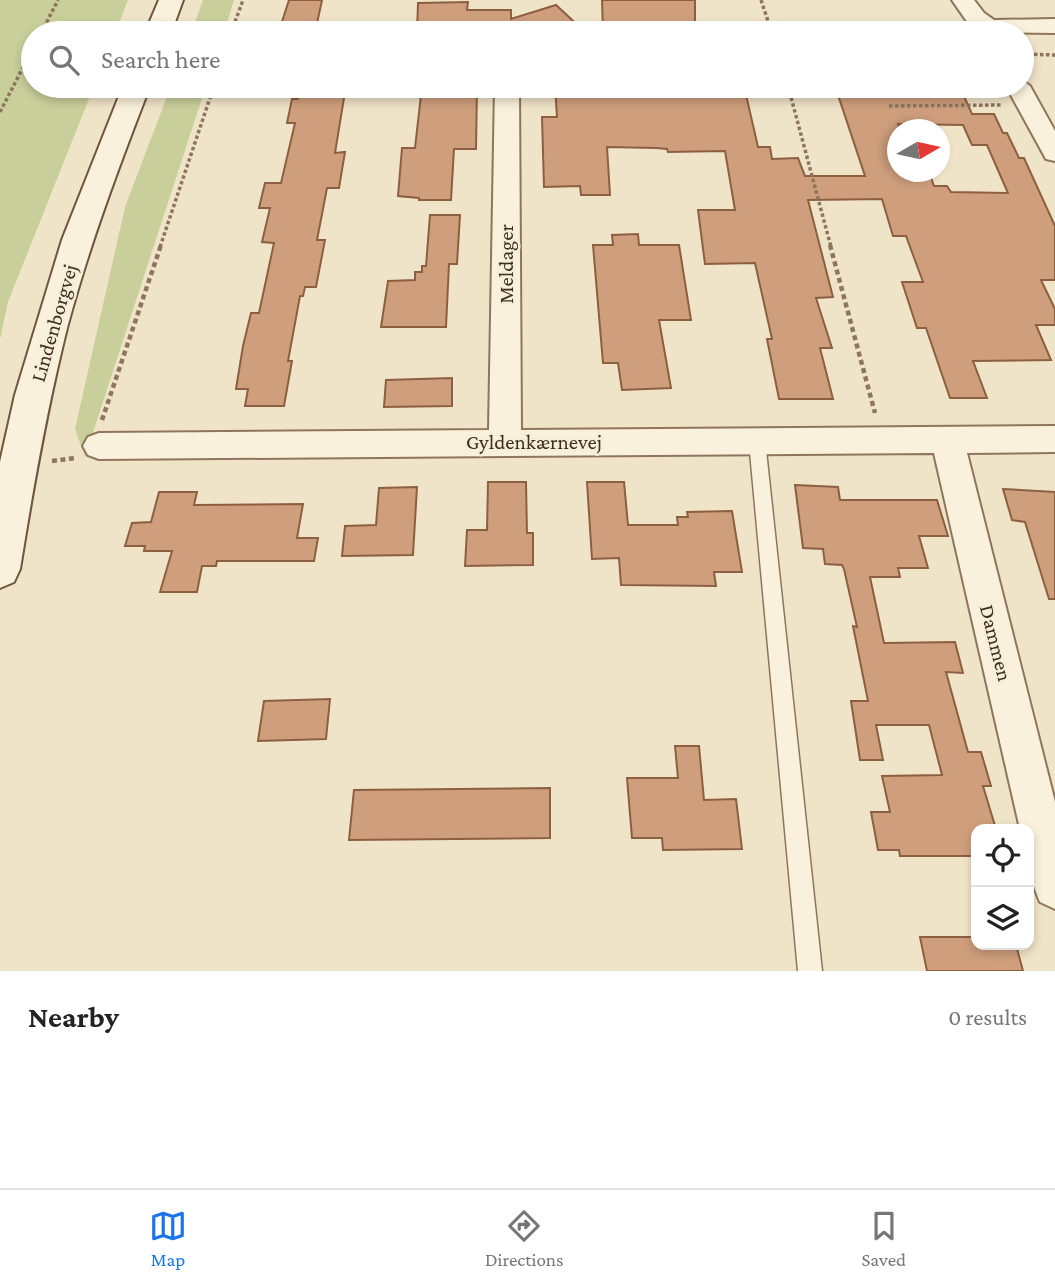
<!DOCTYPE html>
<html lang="en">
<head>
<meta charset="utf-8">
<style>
	body { margin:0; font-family:"Crimson Pro",serif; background:#f6f6f6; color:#222 }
	.controls { position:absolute; right:21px; bottom:21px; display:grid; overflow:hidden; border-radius:14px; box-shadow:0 4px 10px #0003 }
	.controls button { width:63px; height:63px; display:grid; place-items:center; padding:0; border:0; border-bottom:2px solid #e0e0e0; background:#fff; color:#222; font:35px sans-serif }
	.compass { position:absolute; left:887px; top:119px; width:63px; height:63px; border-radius:50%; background:#fff; box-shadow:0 4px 10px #0003; rotate:81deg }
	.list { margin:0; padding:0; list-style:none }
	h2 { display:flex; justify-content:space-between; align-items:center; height:91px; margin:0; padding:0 28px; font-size:30px }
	h2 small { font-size:23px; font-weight:400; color:#767676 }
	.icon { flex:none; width:38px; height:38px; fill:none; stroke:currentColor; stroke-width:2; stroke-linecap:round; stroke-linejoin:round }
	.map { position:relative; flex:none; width:1055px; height:971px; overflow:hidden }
	.search { position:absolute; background:#fff; box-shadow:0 4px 10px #0003; left:21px; right:21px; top:21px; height:77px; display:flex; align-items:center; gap:18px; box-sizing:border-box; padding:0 24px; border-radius:38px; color:#767676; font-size:26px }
	.sheet { height:217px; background:#fff }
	nav { display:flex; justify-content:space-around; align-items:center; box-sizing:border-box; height:98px; border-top:2px solid #e0e0e0; background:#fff; font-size:19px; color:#767676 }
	nav a { display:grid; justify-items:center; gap:4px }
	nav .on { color:#1a73e8 }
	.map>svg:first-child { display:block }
	.green { fill:#c9cf9b }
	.building { fill:#cf9f7d; stroke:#8d5f41; stroke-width:2; fill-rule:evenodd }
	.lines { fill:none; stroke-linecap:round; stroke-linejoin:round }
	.service-casing { stroke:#8d765c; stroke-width:3 }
	.minor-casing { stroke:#8d765c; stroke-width:4 }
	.secondary-casing { stroke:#6f573f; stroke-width:4 }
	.path-far1 { stroke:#8d765c; stroke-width:3.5; stroke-dasharray:3.5 2.5; stroke-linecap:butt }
	.path { stroke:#8d765c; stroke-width:4.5; stroke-dasharray:5 3.5; stroke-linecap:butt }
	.service { fill:#faf1dc; fill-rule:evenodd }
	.minor { fill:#faf1dc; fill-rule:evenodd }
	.secondary { fill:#faf1dc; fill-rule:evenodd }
	.labels { text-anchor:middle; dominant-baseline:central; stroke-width:5; stroke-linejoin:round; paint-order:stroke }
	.street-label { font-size:21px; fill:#3d2e20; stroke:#f7eed8 }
</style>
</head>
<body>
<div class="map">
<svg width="1055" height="971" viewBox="0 0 1055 971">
	<rect width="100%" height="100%" fill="#f0e4c8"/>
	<g class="green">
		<path d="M0 0H128L115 33H33V86H94L8 302 0 339Z"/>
		<path d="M203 0H234L224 33H191Z"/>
		<path d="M171 86H206L85 457 75 429 125 207Z"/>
	</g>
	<g class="building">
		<path d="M289 0H322L315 33 279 31Z"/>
		<path d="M602 0H695V33H603Z"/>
		<path d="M468 2 467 10H511V19L556 5 585 32 417 33 418 3Z"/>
		<path d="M301 86H346L335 153 345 152 339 188H327L317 240H325L316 287H305L303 296H300L288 361H292L284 406H245L248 389H236L243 346 251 313H259L274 243 262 242 270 208H259L265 183H281L295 123H287L292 99H298Z"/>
		<path d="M422 86H477L476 149H454L451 200H419V198L398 196 402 148H415Z"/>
		<path d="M555 86H617L618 97 677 96 675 86H744L758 147H770L772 159 798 158 805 176H865L835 86H931L935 94H963L972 114H994L1003 133H1007L1019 158H1024L1055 226V280H1041L1055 309V325H1036L1051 360 973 361 987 398H950L926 328H917L902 282H923L906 236H893L882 199 808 200 833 297 816 298 832 348H820L833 399H779L767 339H772L755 263 705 264 698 210H735L725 151 668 152 667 149 656 148 607 147 610 195H581L580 186 544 187 542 117H557ZM898 124 963 125 972 145H987L1008 193 951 192 947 186H934L929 172H898V130H900Z"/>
		<path d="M430 215H460L457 264H449L446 327H381L388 281 415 280V272H422V266H426Z"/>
		<path d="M638 234 639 245H679L691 320H659L671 388 622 390 618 363H603L593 245H613L612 235Z"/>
		<path d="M452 378V406L384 407 386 380Z"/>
		<path d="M488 482H526L527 533H533V565L465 566 467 530H487Z"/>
		<path d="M587 482H624L628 525H678L677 517H688L687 512 732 511 742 572H714L716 586 621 585 619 558 592 559Z"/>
		<path d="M795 485 838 487 840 500H937L948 536H919L928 568H898L900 577H870L884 643 955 642 963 673 946 672 968 752H981L991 786H983L996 829H976V856H900L899 850H878L871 812H890L882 776 942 775 929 725H876L883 760H860L851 701H868L853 626 857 627 844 569 842 565 825 564 823 549 803 548Z"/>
		<path d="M417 487 413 555 342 556 345 526 376 525 379 488Z"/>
		<path d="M1003 489 1055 492V599H1049L1025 522 1012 520Z"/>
		<path d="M159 492H197L194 505 303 504 297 538H318L314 561H217L216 566H202L197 592H160L172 551H144L145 546H125L132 523 151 522Z"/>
		<path d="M330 699 326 739 258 741 264 701Z"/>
		<path d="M675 746H699L704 800 736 799 742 849 663 850 662 838H632L627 778H678Z"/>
		<path d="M550 788V838L349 840 354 790Z"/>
		<path d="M920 937H976V945H1016L1023 971H927Z"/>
	</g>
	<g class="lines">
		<g class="service-casing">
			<path id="service" d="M757 434 763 436 765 441 822 971H798L749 441 751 436Z"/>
		</g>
		<g class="minor-casing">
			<g id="minor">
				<path d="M952 0H974L984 13 994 20 1055 19V33L981 32 968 23Z"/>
				<path d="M1022 80 1030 86 1055 131V161L1046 159 1006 86H1022Z"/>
				<path d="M495 86H519L521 430 1055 426V452L967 453 1055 802V909L1040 902C1029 878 1029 856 1029 829H1020L934 453 99 459 88 455 83 446 88 437 99 433 489 430Z"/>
			</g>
		</g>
		<g class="secondary-casing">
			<g id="secondary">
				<path d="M159 0H183L171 33H145Z"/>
				<path d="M123 86H150C119 166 89 246 67 328 47 408 33 488 20 569L14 582 0 588V462L15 395 62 240Z"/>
			</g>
		</g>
		<g class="path-far1">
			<path d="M761 0 772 33"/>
			<path d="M41 33 58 0"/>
			<path d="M231 33 243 0"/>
			<path d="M1022 54 1055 55"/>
			<path d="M788 86 831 247"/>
			<path d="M889 106 1002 105"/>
			<path d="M0 112 33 48"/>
			<path d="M160 247 214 86"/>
		</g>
		<g class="path">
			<path d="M830 245 875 413"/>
			<path d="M102 420 161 245"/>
			<path d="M52 461 75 458"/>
		</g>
		<use href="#service" class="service"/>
		<use href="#minor" class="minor"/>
		<use href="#secondary" class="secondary"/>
	</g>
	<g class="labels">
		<g class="street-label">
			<text transform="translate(506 264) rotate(-90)">Meldager</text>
			<text transform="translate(54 323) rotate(-74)">Lindenborgvej</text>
			<text x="534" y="442">Gyldenkærnevej</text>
			<text transform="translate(996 643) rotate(76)">Dammen</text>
		</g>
	</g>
</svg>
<div class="controls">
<button><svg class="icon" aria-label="locate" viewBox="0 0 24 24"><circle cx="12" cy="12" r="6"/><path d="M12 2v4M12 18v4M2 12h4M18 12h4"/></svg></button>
<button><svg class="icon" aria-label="layers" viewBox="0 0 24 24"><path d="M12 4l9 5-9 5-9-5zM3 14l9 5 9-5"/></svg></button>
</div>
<svg class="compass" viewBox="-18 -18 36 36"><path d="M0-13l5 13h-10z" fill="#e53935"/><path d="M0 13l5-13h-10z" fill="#767676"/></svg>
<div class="search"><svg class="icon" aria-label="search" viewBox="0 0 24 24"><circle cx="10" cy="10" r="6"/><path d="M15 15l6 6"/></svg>Search here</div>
</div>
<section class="sheet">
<h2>Nearby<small>0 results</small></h2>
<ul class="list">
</ul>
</section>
<nav>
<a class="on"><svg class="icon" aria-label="map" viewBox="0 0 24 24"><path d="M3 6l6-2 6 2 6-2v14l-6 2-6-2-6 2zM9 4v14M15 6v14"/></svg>Map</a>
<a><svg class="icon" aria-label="directions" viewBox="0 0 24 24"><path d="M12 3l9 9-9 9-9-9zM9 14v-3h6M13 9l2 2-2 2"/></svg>Directions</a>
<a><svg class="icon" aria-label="saved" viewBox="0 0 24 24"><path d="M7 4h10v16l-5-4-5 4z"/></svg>Saved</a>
</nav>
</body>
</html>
